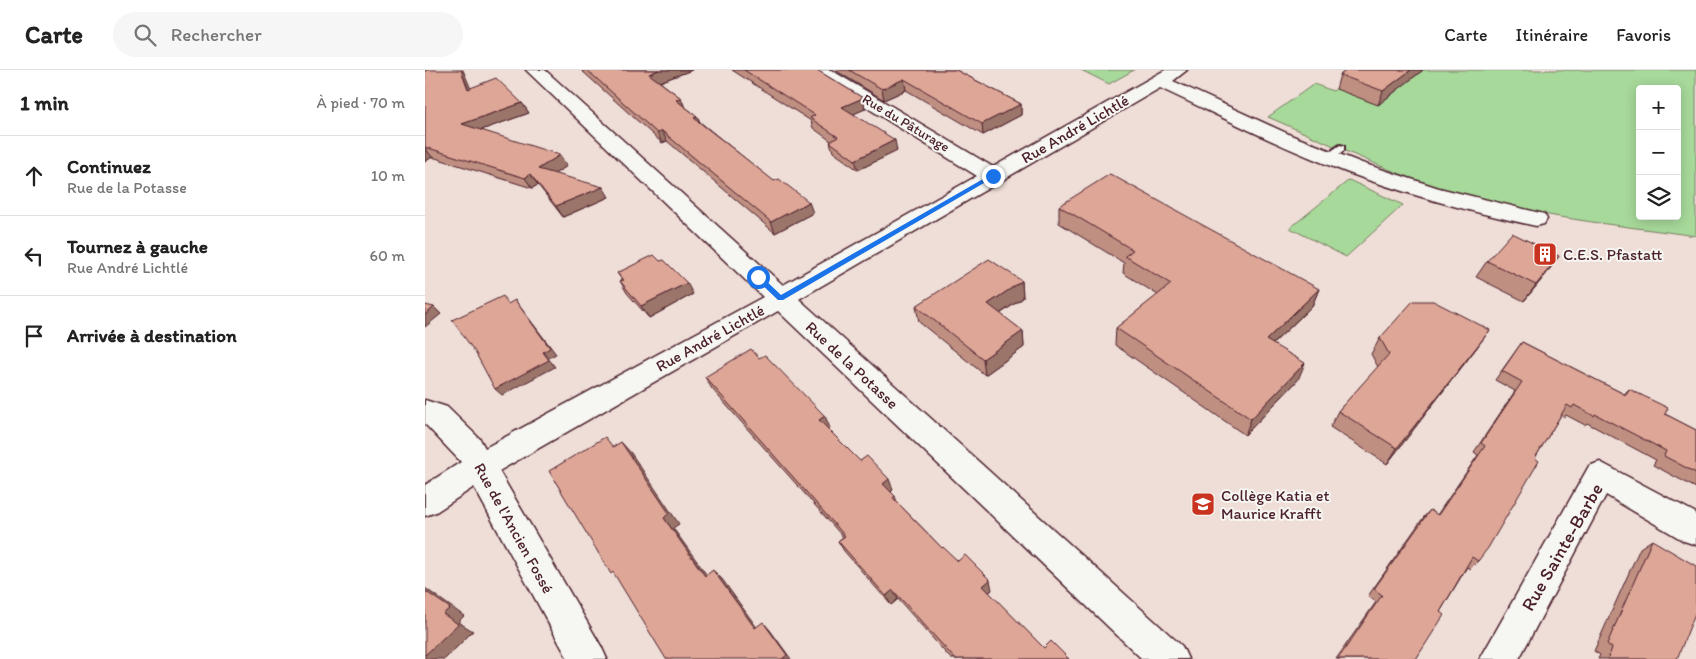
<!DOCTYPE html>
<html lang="fr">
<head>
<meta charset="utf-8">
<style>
	body { margin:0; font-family:Itim,sans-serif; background:#f6f6f6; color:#222 }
	.controls { position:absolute; right:15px; top:15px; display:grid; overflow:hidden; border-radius:5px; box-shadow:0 2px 12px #0003 }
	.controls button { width:45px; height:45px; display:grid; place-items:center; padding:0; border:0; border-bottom:1px solid #e0e0e0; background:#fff; color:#222; font:25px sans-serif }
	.stop { position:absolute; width:15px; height:15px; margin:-11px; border:4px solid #1a73e8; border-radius:50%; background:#fff }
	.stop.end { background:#1a73e8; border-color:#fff; box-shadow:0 1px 5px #0008 }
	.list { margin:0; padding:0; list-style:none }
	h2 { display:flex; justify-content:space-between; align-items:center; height:65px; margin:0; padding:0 20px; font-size:21px }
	h2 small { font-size:16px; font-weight:400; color:#767676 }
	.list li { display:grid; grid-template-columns:32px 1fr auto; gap:15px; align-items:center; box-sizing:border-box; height:80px; padding:0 20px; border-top:1px solid #e0e0e0 }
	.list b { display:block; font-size:19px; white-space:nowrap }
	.list p { margin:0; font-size:16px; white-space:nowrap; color:#767676 }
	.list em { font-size:16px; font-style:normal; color:#767676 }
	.icon { flex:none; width:28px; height:28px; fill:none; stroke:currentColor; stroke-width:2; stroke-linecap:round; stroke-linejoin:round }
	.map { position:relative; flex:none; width:1271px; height:589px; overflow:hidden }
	header { display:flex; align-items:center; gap:30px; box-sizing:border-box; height:70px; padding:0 25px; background:#fff; border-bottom:1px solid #e0e0e0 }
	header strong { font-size:24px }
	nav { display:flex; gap:28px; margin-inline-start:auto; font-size:18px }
	.search { width:350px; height:45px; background:#f6f6f6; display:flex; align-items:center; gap:12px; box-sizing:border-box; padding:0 18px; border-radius:28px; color:#767676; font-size:19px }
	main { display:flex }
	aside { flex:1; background:#fff }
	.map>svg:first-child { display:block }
	.green { fill:#a7d99a; stroke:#787c62; fill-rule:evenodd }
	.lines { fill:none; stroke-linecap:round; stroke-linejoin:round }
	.service-casing { stroke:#4a1f2b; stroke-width:4 }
	.minor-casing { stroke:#4a1f2b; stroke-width:3 }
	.service { fill:#f6f6f2; fill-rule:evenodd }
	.minor { fill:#f6f6f2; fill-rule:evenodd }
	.wall { fill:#bf8f82; stroke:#4a1f2b }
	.shaded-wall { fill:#9b746a; stroke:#4a1f2b }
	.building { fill:#dea697; stroke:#4a1f2b }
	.route { fill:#1a73e8 }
	.labels { text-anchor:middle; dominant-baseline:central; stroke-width:4; stroke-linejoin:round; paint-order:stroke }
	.far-street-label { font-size:14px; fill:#4a1f2b; stroke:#f6f6f2 }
	.street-label { font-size:16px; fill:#4a1f2b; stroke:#f6f6f2 }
	.poi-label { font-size:16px; fill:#4a1f2b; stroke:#f6f6f2; text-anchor:start }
	.near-street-label { font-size:19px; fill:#4a1f2b; stroke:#f6f6f2 }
</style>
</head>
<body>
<header>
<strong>Carte</strong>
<div class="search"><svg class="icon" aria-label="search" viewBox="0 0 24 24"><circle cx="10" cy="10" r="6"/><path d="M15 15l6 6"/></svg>Rechercher</div>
<nav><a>Carte</a><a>Itinéraire</a><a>Favoris</a></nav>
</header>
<main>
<aside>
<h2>1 min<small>À pied · 70 m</small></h2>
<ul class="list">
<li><svg class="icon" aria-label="ahead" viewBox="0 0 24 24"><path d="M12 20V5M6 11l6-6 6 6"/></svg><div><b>Continuez</b><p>Rue de la Potasse</p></div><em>10 m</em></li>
<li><svg class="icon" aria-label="left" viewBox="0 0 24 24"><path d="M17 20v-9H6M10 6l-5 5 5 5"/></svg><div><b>Tournez à gauche</b><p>Rue André Lichtlé</p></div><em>60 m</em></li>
<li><svg class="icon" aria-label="arrive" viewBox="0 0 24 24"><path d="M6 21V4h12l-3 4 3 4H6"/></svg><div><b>Arrivée à destination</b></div></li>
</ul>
</aside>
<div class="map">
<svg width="1271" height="589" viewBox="0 0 1271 589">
	<rect width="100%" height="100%" fill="#efded7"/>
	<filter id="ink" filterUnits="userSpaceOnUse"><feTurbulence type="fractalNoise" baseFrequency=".02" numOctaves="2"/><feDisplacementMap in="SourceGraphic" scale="10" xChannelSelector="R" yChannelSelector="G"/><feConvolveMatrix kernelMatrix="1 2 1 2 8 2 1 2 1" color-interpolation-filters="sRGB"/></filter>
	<g filter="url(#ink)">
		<g class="green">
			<path d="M656 0H709L684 14Z"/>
			<path d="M936 0H1271V166C1200 156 1127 149 1058 131 983 112 913 77 843 47L889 14 908 21ZM1215 19H1252V146H1215Z"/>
			<path d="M924 110 978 135 921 187 865 158Z"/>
		</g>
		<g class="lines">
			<g class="service-casing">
				<path id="service" d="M915 75 919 76V80L907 90H899V86Z"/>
			</g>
			<g class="minor-casing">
				<g id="minor">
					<path d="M101 0H120L358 215 552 106 388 4 385 0H406L568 97 740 0H762L748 11 868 66 937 93 1014 118 1119 144 1122 149 1119 154 1111 156C1047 142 983 125 921 102 857 78 797 47 735 18L374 229 757 576 763 589H717L353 241 74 401 176 576 182 589H143L49 417 11 442 0 446V415L36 392 0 354V330L22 337 55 369 60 378 338 227Z"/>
					<path d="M1175 392 1271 443V475L1259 471 1181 425 1094 589H1055L1164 396Z"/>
				</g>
			</g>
			<use href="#service" class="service"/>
			<use href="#minor" class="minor"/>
		</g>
		<g class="wall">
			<path d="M0 0 46 18 97 33 104 43 56 60 142 96 129 104 184 127 138 147 113 115 107 118 7 87 0 92Z"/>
			<path d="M156 0H267L235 12 256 28 259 36 272 46 275 52 388 143 350 163 242 71 237 73Z"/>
			<path d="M307 0H392L438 28 440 39 428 44 472 81 433 100 408 82 405 72 406 71 388 58 386 51Z"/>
			<path d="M410 0H531L596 34V45L558 65 481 20 459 30Z"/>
			<path d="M922 0H998L953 35 911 19 915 5Z"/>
			<path d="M634 136 894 219 887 236 848 274 873 310 820 365 690 275 691 258 733 225 698 203 699 193 634 153Z"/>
			<path d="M1062 191 1122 203 1099 231 1051 207Z"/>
			<path d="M192 203 268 224 224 248 202 223 195 211 197 210Z"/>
			<path d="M597 211 598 228 575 244 598 261 599 277 560 305 494 252 491 236Z"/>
			<path d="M955 268 1053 276 962 394 905 357 913 341 953 297 946 284Z"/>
			<path d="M1097 272 1199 324 1204 319 1240 344 1271 360V418L1228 395 1231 390 1162 353 1160 355 1141 345 1139 347 1136 345 1110 388 1053 491 1045 499 1042 497 1015 542 991 589H911L951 532 943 526 998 448 1005 440 1012 445 1053 385 1049 382 1090 321 1070 310Z"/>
			<path d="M334 288 405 358 403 359 435 391 468 420 466 422 470 426 472 432 517 478 567 520 564 523 619 578 644 589H526L473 529 466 535 419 481 413 471 418 467 287 319 280 307Z"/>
			<path d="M1227 470 1252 589H1173L1175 585 1169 581 1215 478Z"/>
		</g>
		<g class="shaded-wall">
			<path d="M36 0H38L50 29 43 19Z"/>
			<path d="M234 0H267L229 14 224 4Z"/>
			<path d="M986 0H998L953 35 958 21Z"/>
			<path d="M479 9 481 20 459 30 457 19Z"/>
			<path d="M256 28 260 38 251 30Z"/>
			<path d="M438 28 440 39 420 48 417 37Z"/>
			<path d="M97 33 104 43 45 64 37 54Z"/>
			<path d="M596 34V45L558 65 557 54Z"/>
			<path d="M272 46 277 57 269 48Z"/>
			<path d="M237 61 242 71 237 73 232 63Z"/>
			<path d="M470 70 472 81 433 100 430 90Z"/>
			<path d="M0 78 7 87 0 92Z"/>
			<path d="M135 85 142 96 120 110 113 99Z"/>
			<path d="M105 104 113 115 107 118 100 108Z"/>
			<path d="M178 117 184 127 138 147 131 136Z"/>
			<path d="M384 132 388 143 350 163 346 152Z"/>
			<path d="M1134 186 1122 203 1099 231 1111 215Z"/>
			<path d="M597 211 598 228 564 251 563 234Z"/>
			<path d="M262 213 268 224 224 248 216 236Z"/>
			<path d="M894 219 887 236 835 286 841 270Z"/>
			<path d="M90 230 131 284 123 288 130 297 77 325 70 319Z"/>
			<path d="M9 237 16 244 0 257V245Z"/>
			<path d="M1065 260 1053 276 962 394 972 378Z"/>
			<path d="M598 261 599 277 560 305 558 289Z"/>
			<path d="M880 293 873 310 820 365 826 349Z"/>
			<path d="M400 346 405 358 400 362 394 350Z"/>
			<path d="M196 372 206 383 254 454 248 458 289 515 280 506 239 448Z"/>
			<path d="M464 409 468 420 462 425 458 414Z"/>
			<path d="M288 500 297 509 338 566 330 558Z"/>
			<path d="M565 510 567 520 560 526 558 516Z"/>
			<path d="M0 518 39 546 33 552 48 561 20 589H0V585L18 544 0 521Z"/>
			<path d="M468 520 473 529 466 535 461 526Z"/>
			<path d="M338 552 345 560 366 589H357Z"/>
		</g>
		<g class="building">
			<path d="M0 0H36L43 19 71 8 97 33 37 54 135 85 113 99 178 117 131 136 105 104 100 108 0 77Z"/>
			<path d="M162 0H234L224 4 256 28 251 30 272 46 269 48 349 111 354 109 384 132 346 152 237 61 232 63Z"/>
			<path d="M319 0H392L438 28 417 37 470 70 430 90 405 72 413 67 385 48 390 45Z"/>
			<path d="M424 0H531L596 34 557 54 479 9 457 19Z"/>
			<path d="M922 0H986L958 21 915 5Z"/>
			<path d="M685 104 894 219 841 270 880 293 826 349 691 258 746 214 700 186 708 180 634 136Z"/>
			<path d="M1087 163 1134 186 1111 215 1062 191Z"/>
			<path d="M229 185 235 191 239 190 262 213 216 236 195 211 199 210 192 203Z"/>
			<path d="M564 189 597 211 563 234 598 261 558 289 491 236Z"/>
			<path d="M78 226 83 234 90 230 125 278 118 282 124 290 70 319 50 282 27 250Z"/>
			<path d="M988 231H1008L1065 260 972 378 913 341 964 284 955 268Z"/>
			<path d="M0 235 9 237 0 245Z"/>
			<path d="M1097 272 1201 325 1204 319 1243 338 1240 344 1271 360V403L1239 386 1241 381 1170 344 1169 346 1149 335 1147 338 1142 335 1110 388 1114 391 1063 478 1053 491 1047 487 1015 542 1019 545 991 589H913L957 525 949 519 1005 440 1013 445 1060 376 1056 373 1097 312 1077 301Z"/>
			<path d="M326 279 334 288 340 285 400 346 394 350 435 391 442 386 464 409 458 414 470 426 468 428 517 478 518 477 533 491 540 485 565 510 558 516 619 578 626 571 644 589H530L468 520 461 526 413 471 420 466 280 307Z"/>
			<path d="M180 367 188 377 196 372 244 443 239 448 280 506 288 500 330 558 338 552 362 585 357 589H241L188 502 186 504 124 401Z"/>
			<path d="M1227 470 1271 496V541L1252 589H1183L1187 578 1182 574Z"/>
			<path d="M0 521 25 538 18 544 33 554 0 585Z"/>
		</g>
	</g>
	<path class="route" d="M565 105 571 106 358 230H353L329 207 335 205 356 225Z"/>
	<defs>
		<g id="building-square" transform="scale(1.25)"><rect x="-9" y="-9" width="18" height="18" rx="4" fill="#c8321e" stroke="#f6f6f2"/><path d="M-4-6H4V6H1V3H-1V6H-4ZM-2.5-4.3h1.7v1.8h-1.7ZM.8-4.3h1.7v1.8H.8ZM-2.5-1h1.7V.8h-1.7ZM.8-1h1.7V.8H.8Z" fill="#fff"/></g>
		<g id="school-square" transform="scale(1.25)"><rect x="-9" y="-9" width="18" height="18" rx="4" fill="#c8321e" stroke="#f6f6f2"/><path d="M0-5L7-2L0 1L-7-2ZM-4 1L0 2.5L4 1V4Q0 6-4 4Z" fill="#fff"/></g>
	</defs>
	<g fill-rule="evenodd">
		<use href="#building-square" x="1120" y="184"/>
		<use href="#school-square" x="778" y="434"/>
	</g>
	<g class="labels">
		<g class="far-street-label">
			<text transform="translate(481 53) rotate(31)">Rue du Pâturage</text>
		</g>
		<g class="street-label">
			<text transform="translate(650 59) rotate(-30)">Rue André Lichtlé</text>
			<text transform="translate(285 268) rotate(-29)">Rue André Lichtlé</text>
			<text transform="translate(427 295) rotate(43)">Rue de la Potasse</text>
			<text transform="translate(89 458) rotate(61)">Rue de l'Ancien Fossé</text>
		</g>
		<g class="poi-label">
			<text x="1138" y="184">C.E.S. Pfastatt</text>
			<text x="796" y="425">Collège Katia et<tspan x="796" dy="18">Maurice Krafft</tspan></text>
		</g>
		<g class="near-street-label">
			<text transform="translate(1137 477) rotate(-60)">Rue Sainte-Barbe</text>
		</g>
	</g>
</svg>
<div class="controls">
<button>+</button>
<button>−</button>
<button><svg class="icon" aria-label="layers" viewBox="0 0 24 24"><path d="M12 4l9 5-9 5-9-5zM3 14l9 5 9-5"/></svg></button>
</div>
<div class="stop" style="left:333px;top:207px"></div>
<div class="stop end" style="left:568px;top:106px"></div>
</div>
</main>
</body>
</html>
